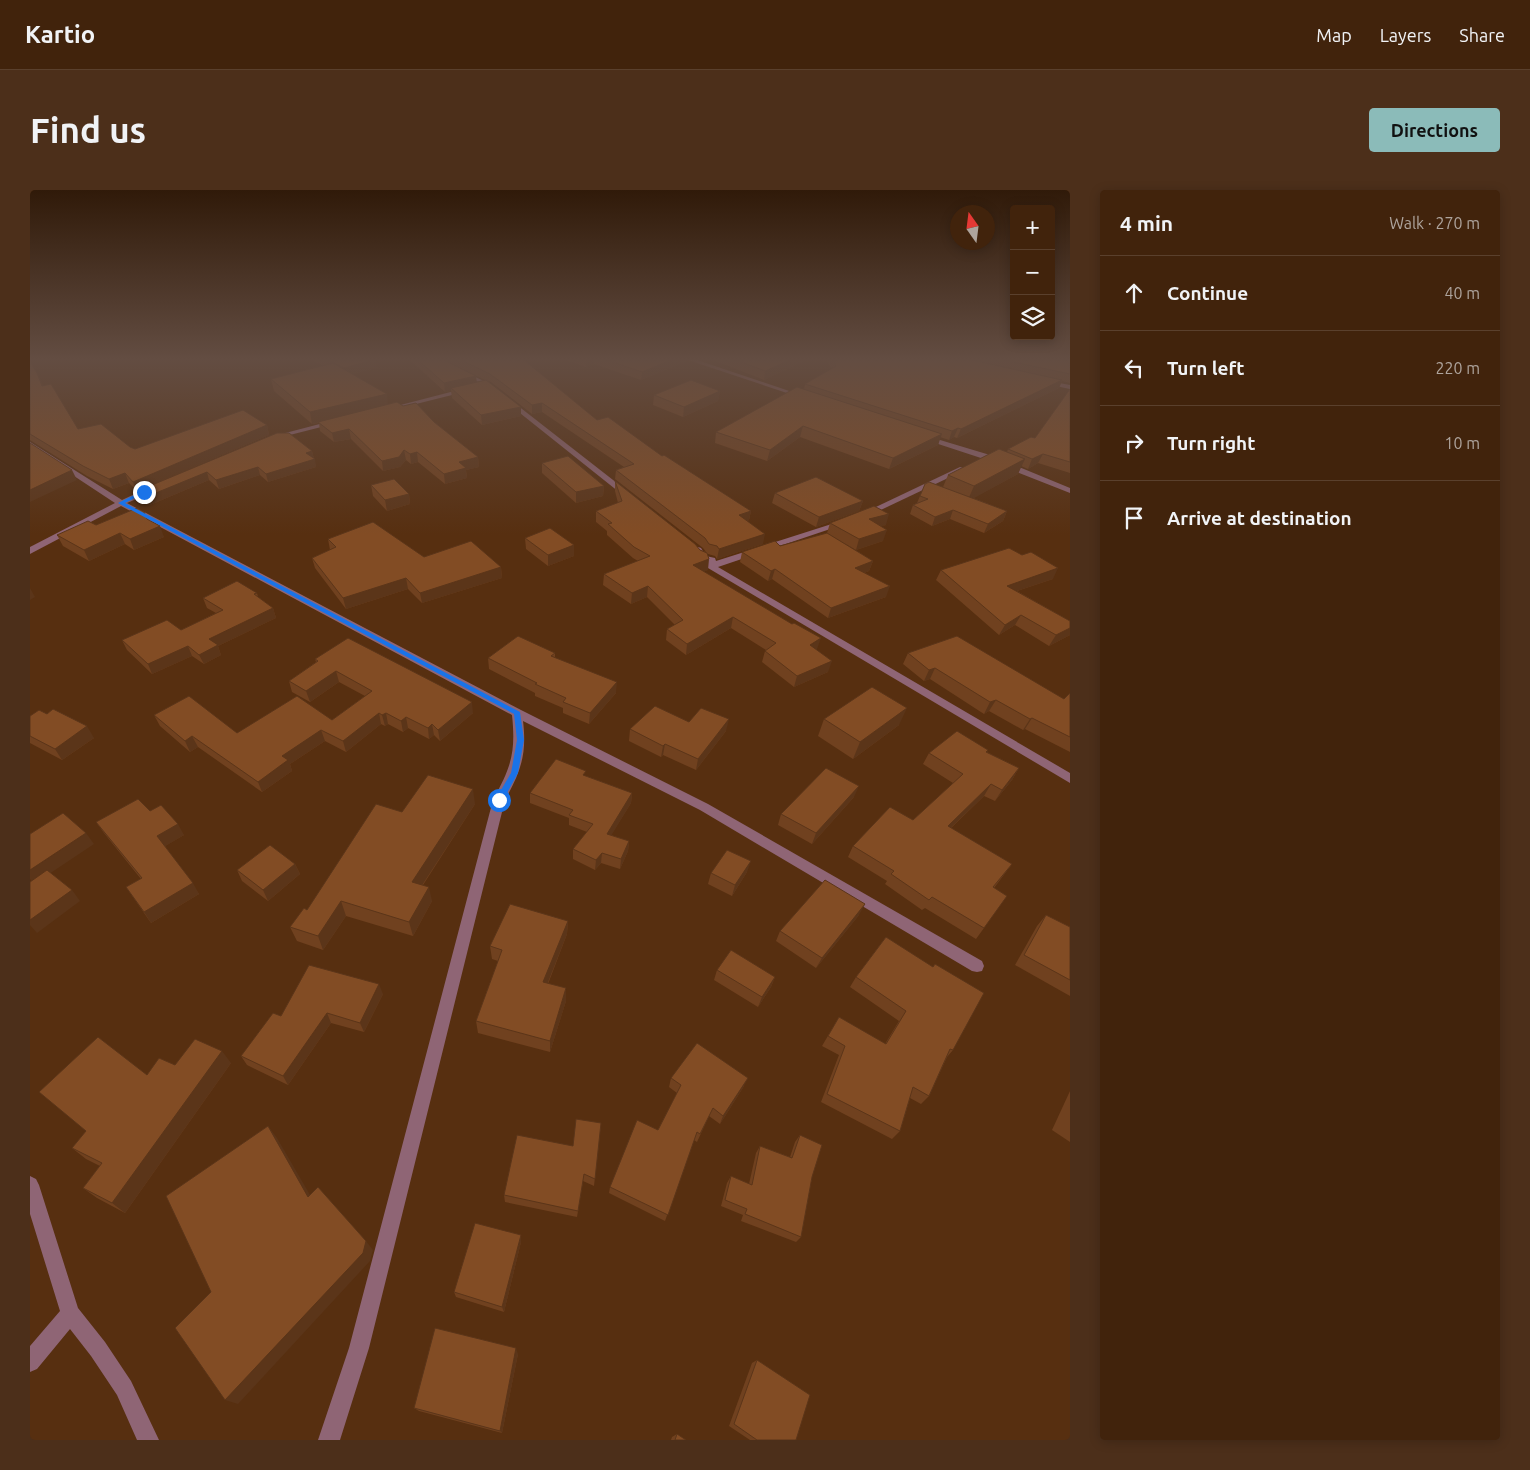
<!DOCTYPE html>
<html lang="en">
<head>
<meta charset="utf-8">
<style>
	body { margin:0; font-family:Ubuntu,sans-serif; background:#4c2f1a; color:#f1f3f6 }
	.controls { position:absolute; right:15px; top:15px; display:grid; overflow:hidden; border-radius:5px; box-shadow:0 2px 12px #0003 }
	.controls button { width:45px; height:45px; display:grid; place-items:center; padding:0; border:0; border-bottom:1px solid #5a402d; background:#41230c; color:#f1f3f6; font:25px sans-serif }
	.compass { position:absolute; left:920px; top:15px; width:45px; height:45px; border-radius:50%; background:#41230c; box-shadow:0 2px 12px #0003; rotate:346deg }
	.stop { position:absolute; width:15px; height:15px; margin:-11px; border:4px solid #1a73e8; border-radius:50%; background:#fff }
	.stop.end { background:#1a73e8; border-color:#fff; box-shadow:0 1px 5px #0008 }
	.list { margin:0; padding:0; list-style:none }
	h2 { display:flex; justify-content:space-between; align-items:center; height:65px; margin:0; padding:0 20px; font-size:21px }
	h2 small { font-size:16px; font-weight:400; color:#aea49d }
	.list li { display:grid; grid-template-columns:32px 1fr auto; gap:15px; align-items:center; box-sizing:border-box; height:75px; padding:0 20px; border-top:1px solid #5a402d }
	.list b { display:block; font-size:19px; white-space:nowrap }
	.list em { font-size:16px; font-style:normal; color:#aea49d }
	.icon { flex:none; width:28px; height:28px; fill:none; stroke:currentColor; stroke-width:2; stroke-linecap:round; stroke-linejoin:round }
	.map { position:relative; flex:none; width:1040px; height:1250px; overflow:hidden; border-radius:5px }
	header { display:flex; align-items:center; gap:30px; box-sizing:border-box; height:70px; padding:0 25px; background:#41230c; border-bottom:1px solid #5a402d }
	header strong { font-size:24px }
	nav { display:flex; gap:28px; margin-inline-start:auto; font-size:18px }
	.intro { display:flex; align-items:center; justify-content:space-between; box-sizing:border-box; height:120px; padding:0 30px }
	h1 { margin:0; font-size:35px }
	.button { padding:12px 22px; border-radius:5px; background:#8bbbb9; color:#111; font-size:18px; font-weight:700 }
	main { display:flex; gap:30px; padding:0 30px }
	aside { flex:1; background:#41230c; border-radius:5px; box-shadow:0 2px 12px #0003 }
	.map>svg:first-child { display:block }
	.lines { fill:none; stroke-linecap:round; stroke-linejoin:round }
	.minor { fill:#8f6575; fill-rule:evenodd }
	.wall { fill:#70411f }
	.shaded-wall { fill:#5b3519 }
	.building { fill:#824c24; stroke:#5b3519 }
	.route { fill:#1a73e8 }
</style>
</head>
<body>
<header>
<strong>Kartio</strong>
<nav><a>Map</a><a>Layers</a><a>Share</a></nav>
</header>
<div class="intro"><h1>Find us</h1><a class="button">Directions</a></div>
<main>
<div class="map">
<svg width="1040" height="1250" viewBox="0 0 1040 1250">
	<rect width="100%" height="100%" fill="#572f10"/>
	<g class="lines">
		<g class="minor">
			<path d="M402 170H410L460 194 601 304 594 306 456 196Z"/>
			<path d="M658 170H667L777 207 772 208Z"/>
			<path d="M1013 190 1040 195V199L1011 193V191Z"/>
			<path d="M436 198 439 200 438 201 358 221 355 219Z"/>
			<path d="M305 230 307 231V233L244 249 240 247Z"/>
			<path d="M890 244 960 265 1040 298V303L954 269 890 248Z"/>
			<path d="M0 252 92 310 124 295H130V299L97 313 491 520 678 614 952 771 954 776 952 781 947 782 942 781 670 620 493 531C497 564 491 581 475 610L339 1158 310 1250H288L319 1158 463 610C481 577 486 563 482 525L91 316 0 364V357L85 313 0 257Z"/>
			<path d="M930 277 937 279 836 327 829 325Z"/>
			<path d="M811 331 818 333 688 377 1040 583V593L678 378 677 372 670 370 664 360 668 357 671 358 676 366 685 368 686 371Z"/>
			<path d="M0 986 6 989 9 995 48 1118 75 1152 101 1191 129 1250H107L87 1205 61 1166 40 1139 7 1179 0 1182V1156L30 1121 0 1024Z"/>
		</g>
	</g>
	<g class="wall">
		<path d="M282 170H345L346 178 322 184 358 214 404 232 448 267 449 277 436 280 437 288 415 294 388 272 381 274 376 270 370 277 353 281 321 249 304 252 290 241 289 233 282 234 244 201 241 189 294 176Z"/>
		<path d="M380 170H414L446 192 455 190 414 170H494L567 230 632 266 721 321 719 330 717 331 733 354 687 369 685 366 678 364V380L673 381 787 459H786L798 482 764 497 732 472 735 461 736 460 701 438 656 465 636 450 637 439 645 435 617 407 601 414 573 395 574 384 608 371 603 368 577 345V341L566 332V321L588 313 585 301V291L670 360 676 362 673 358 585 289 586 280 594 277 512 222 502 224 461 192 458 191 491 226 452 235 422 208 421 201 415 202Z"/>
		<path d="M536 170H657V171L611 190 564 174 556 177Z"/>
		<path d="M683 170H776L734 190Z"/>
		<path d="M797 170H1040V193L1032 191 1029 198 927 248 924 247 919 250 910 247 908 255 859 279 770 247 737 271 685 253 686 242 774 199 775 194 801 179Z"/>
		<path d="M0 172 11 192 13 196 48 239 105 259 237 235 239 245 107 301 99 293 83 299 57 286 0 250Z"/>
		<path d="M1040 199V283L1008 273 998 279 991 276 988 284 943 308 977 321 973 331 954 343 920 329 902 336 880 324 883 315 887 313 895 294 913 297 918 285 977 262 978 259 1005 248Z"/>
		<path d="M690 201 688 211 653 227 623 215 624 205Z"/>
		<path d="M247 243 282 261 286 277 238 292 230 285 189 299 179 290 120 315 114 308 110 300Z"/>
		<path d="M512 273 574 296 573 306 546 313 512 283Z"/>
		<path d="M341 295 379 304 380 314 357 321 343 306Z"/>
		<path d="M745 303 833 311 829 321 786 337 742 313Z"/>
		<path d="M117 329 134 347 104 360 95 354 59 371 33 356 27 345 66 335Z"/>
		<path d="M800 333 856 335 850 336 853 351 826 360 814 353 843 371 839 381 834 383 856 407 798 428 742 389 738 391 710 372 712 362 757 354 797 343Z"/>
		<path d="M495 348 544 366 518 376 496 359Z"/>
		<path d="M298 349 394 367 471 377 472 388 392 413 378 399 316 419 285 378 282 368 300 360Z"/>
		<path d="M911 380 1023 389 987 401 1040 431V445L1019 456 985 435 969 445 906 390Z"/>
		<path d="M227 403 228 407 243 418 246 428 188 456 191 465 174 474 162 466 122 484 97 460 92 450 151 440 186 423 177 418 173 408Z"/>
		<path d="M525 463V468L586 503 559 534 533 523V518L505 506V503L459 479 458 468Z"/>
		<path d="M878 463 1034 509 1040 503V562L995 539 993 540 959 521 954 524 900 489 894 491 873 474Z"/>
		<path d="M285 469 443 523 410 551 404 545 399 549 378 538 373 542 358 534 355 536 351 534 316 562 295 551 260 574 262 581 232 602 168 557 160 562 130 536 124 525 207 543 302 530 335 506 309 492 280 512 262 502 259 491 286 472Z"/>
		<path d="M0 526 64 548 32 570 0 553Z"/>
		<path d="M794 529 869 535 823 569 788 546Z"/>
		<path d="M659 532 696 541 666 580 633 565 631 567 599 551 600 539Z"/>
		<path d="M958 560 957 562 989 578 982 590 965 611 954 606 921 638 982 674 964 698 954 738 946 749 895 718 892 720 855 694 857 691 818 667 823 656 883 630 923 593 893 574 899 563Z"/>
		<path d="M556 586 602 603 601 613 581 645 599 651 598 661 590 679 571 673 565 680 543 669V659L557 642 539 635V628L500 613V603Z"/>
		<path d="M824 607 782 654 748 635 751 624Z"/>
		<path d="M445 614 393 695 402 711 383 746 316 726 293 760 267 751 260 737 372 622Z"/>
		<path d="M120 621 154 645 135 656 169 704 121 733 96 697 111 689 74 643 66 632Z"/>
		<path d="M265 674 270 684 238 711 212 691 207 680Z"/>
		<path d="M717 682 702 706 678 694 681 683Z"/>
		<path d="M829 725 786 778 746 751 750 741Z"/>
		<path d="M1016 725 1040 737V806L985 775 1007 736Z"/>
		<path d="M538 731 537 744 518 794 536 798V811L520 862 448 843 446 831 468 771 462 769 460 756Z"/>
		<path d="M856 747 923 860 917 867 899 906 891 914 880 908 870 941 862 949 791 912 809 865 792 856 809 827 855 854 869 831 820 797 826 787Z"/>
		<path d="M687 780 745 787 741 797 728 817 684 790Z"/>
		<path d="M353 804 334 842 301 833 258 895 217 875 211 866 251 826Z"/>
		<path d="M201 873 95 1023 67 1008 53 998 70 976 56 969 42 958 117 885 145 875Z"/>
		<path d="M641 888 714 896 690 934 679 926 667 952 664 950 635 1031 579 1003 580 997 628 940 647 903 639 897Z"/>
		<path d="M1040 901V952L1022 940Z"/>
		<path d="M571 933 564 996 553 991 547 1027 475 1012 474 1005 543 956Z"/>
		<path d="M770 945 782 987 771 1047 766 1052 711 1031 713 1025 691 1016 697 993 701 986 719 994 726 963 730 956 760 967 765 952Z"/>
		<path d="M491 1045V1052L474 1122 426 1107 424 1102Z"/>
		<path d="M488 1164 472 1243 389 1221 384 1218Z"/>
		<path d="M727 1170 766 1250H720L699 1236 722 1173Z"/>
		<path d="M647 1244 656 1250H641L642 1247Z"/>
	</g>
	<g class="shaded-wall">
		<path d="M343 170H345L346 178 316 186 314 178Z"/>
		<path d="M556 170H564V174L556 177Z"/>
		<path d="M641 170H657V171L611 190 612 182Z"/>
		<path d="M760 170H776L734 190 735 181Z"/>
		<path d="M446 186 447 194 421 198V201L415 202 414 193Z"/>
		<path d="M1032 190 1029 198 927 248 931 239Z"/>
		<path d="M690 201 688 211 653 227 654 217Z"/>
		<path d="M357 204 358 216 282 234 280 222Z"/>
		<path d="M512 213V222L502 224V215Z"/>
		<path d="M491 217V226L452 235 451 225Z"/>
		<path d="M237 235 239 245 107 301 103 292Z"/>
		<path d="M773 236 770 247 737 271 740 260Z"/>
		<path d="M928 238 924 247 919 250 922 241Z"/>
		<path d="M319 239 321 249 304 252 302 243Z"/>
		<path d="M912 244 908 255 859 279 863 268Z"/>
		<path d="M374 260 376 270 370 277 353 281 352 271Z"/>
		<path d="M282 261 284 269 276 263Z"/>
		<path d="M387 262 388 272 381 274 380 264Z"/>
		<path d="M1013 264 1008 273 998 279 1002 269Z"/>
		<path d="M448 267 449 277 436 280 437 288 415 294 414 284 429 272Z"/>
		<path d="M285 269 286 277 238 292 236 284Z"/>
		<path d="M995 269 988 284 937 312 944 296Z"/>
		<path d="M228 277 230 285 189 299 186 290Z"/>
		<path d="M42 280 47 290 0 312V300Z"/>
		<path d="M177 282 179 290 120 315 116 307Z"/>
		<path d="M95 283 99 293 83 299 79 289Z"/>
		<path d="M574 296 573 306 546 313V302Z"/>
		<path d="M379 304 380 314 357 321 355 310Z"/>
		<path d="M833 311 829 321 786 337 789 327Z"/>
		<path d="M923 320 920 329 902 336 905 327Z"/>
		<path d="M721 321 719 330 707 335 709 325Z"/>
		<path d="M977 321 973 331 954 343 958 334Z"/>
		<path d="M859 324 856 335 836 340 839 329Z"/>
		<path d="M130 336 134 347 104 360 100 349Z"/>
		<path d="M857 340 853 351 826 360 829 349Z"/>
		<path d="M90 343 95 354 59 371 54 360Z"/>
		<path d="M735 344 733 354 687 369 689 359Z"/>
		<path d="M544 355V366L518 376V365Z"/>
		<path d="M679 369 678 380 662 386 663 375Z"/>
		<path d="M843 371 839 381 821 388 825 378Z"/>
		<path d="M471 377 472 388 392 413 390 403Z"/>
		<path d="M1028 378 1023 389 972 406 977 396Z"/>
		<path d="M745 379 742 389 738 391 741 381Z"/>
		<path d="M376 388 378 399 316 419 313 408Z"/>
		<path d="M618 396 617 407 601 414 602 403Z"/>
		<path d="M860 396 856 407 798 428 801 418Z"/>
		<path d="M0 398 5 407 0 410Z"/>
		<path d="M243 418 246 428 188 456 191 465 174 474 169 465 179 449Z"/>
		<path d="M991 425 985 435 969 445 975 435Z"/>
		<path d="M703 427 701 438 656 465 657 454Z"/>
		<path d="M1040 438V445L1019 456 1026 445Z"/>
		<path d="M791 448 787 459 777 466 780 455Z"/>
		<path d="M158 456 162 466 122 484 118 474Z"/>
		<path d="M802 471 798 482 764 497 767 486Z"/>
		<path d="M905 478 900 489 894 491 899 480Z"/>
		<path d="M306 481 309 492 280 512 276 501Z"/>
		<path d="M587 492 586 503 559 534 560 523Z"/>
		<path d="M966 510 959 521 954 524 960 512Z"/>
		<path d="M442 512 443 523 410 551 408 540Z"/>
		<path d="M877 518 869 535 823 569 830 552Z"/>
		<path d="M349 523 351 534 316 562 313 551Z"/>
		<path d="M356 523 358 534 355 536 352 525Z"/>
		<path d="M376 527 378 538 373 542 371 531Z"/>
		<path d="M1002 528 995 539 993 540 1000 529Z"/>
		<path d="M699 529 696 541 666 580 668 569Z"/>
		<path d="M402 534 404 545 399 549 398 538Z"/>
		<path d="M57 536 64 548 32 570 25 559Z"/>
		<path d="M291 540 295 551 260 574 262 581 232 602 228 592 252 566Z"/>
		<path d="M162 546 168 557 160 562 155 551Z"/>
		<path d="M635 554 633 565 631 567 633 556Z"/>
		<path d="M989 578 982 590 965 611 972 600Z"/>
		<path d="M961 594 954 606 911 647 918 636Z"/>
		<path d="M829 596 824 607 782 654 786 643Z"/>
		<path d="M443 599 445 614 385 706 382 692Z"/>
		<path d="M602 603 601 613 576 654 577 644Z"/>
		<path d="M148 634 154 645 134 657 127 646Z"/>
		<path d="M56 643 64 654 4 694 0 689V680Z"/>
		<path d="M599 651 598 661 590 679 591 669Z"/>
		<path d="M572 663 571 673 565 680 566 670Z"/>
		<path d="M721 671 717 682 702 706 705 695Z"/>
		<path d="M265 674 270 684 238 711 233 700Z"/>
		<path d="M163 693 169 704 121 733 114 722Z"/>
		<path d="M399 697 402 711 383 746 379 732Z"/>
		<path d="M42 700 50 711 7 743 0 735V730Z"/>
		<path d="M311 711 316 726 293 760 288 746Z"/>
		<path d="M835 714 829 725 786 778 792 768Z"/>
		<path d="M538 731 537 744 513 805V792Z"/>
		<path d="M745 787 741 797 728 817 732 807Z"/>
		<path d="M349 794 353 804 334 842 330 833Z"/>
		<path d="M536 798V811L520 862V851Z"/>
		<path d="M297 823 301 833 258 895 253 886Z"/>
		<path d="M192 861 201 873 95 1023 82 1013Z"/>
		<path d="M718 888 714 896 690 934 693 926Z"/>
		<path d="M238 936 247 948 287 1017 278 1007Z"/>
		<path d="M491 1045V1052L474 1122 472 1117Z"/>
		<path d="M336 1051 343 1060 340 1071 208 1214 195 1210Z"/>
		<path d="M486 1158 488 1164 472 1243 470 1241Z"/>
	</g>
	<g class="building">
		<path d="M298 170H343L314 178Z"/>
		<path d="M388 170H414L446 186 414 193Z"/>
		<path d="M431 170H494L567 230 578 227 632 266 634 265 721 321 709 325 735 344 689 359 687 356 679 354 675 348 586 280 604 274 512 213 502 215 460 184Z"/>
		<path d="M577 170H641L612 182Z"/>
		<path d="M706 170H760L735 181Z"/>
		<path d="M803 170H942L1032 190 931 239 928 238 922 241 775 194 806 176Z"/>
		<path d="M974 170H1040V184Z"/>
		<path d="M0 172 7 183 12 196 21 194 48 239 71 234 100 257 105 259 213 220 237 235 103 292 95 283 79 289 53 276 0 244Z"/>
		<path d="M303 173 357 204 280 222 241 189Z"/>
		<path d="M456 190 491 217 451 225 421 198Z"/>
		<path d="M661 190 690 201 654 217 624 205Z"/>
		<path d="M767 197 912 244 863 268 773 236 740 260 686 242Z"/>
		<path d="M1040 199V272L1013 264 1002 269 978 259 1001 247 1005 248Z"/>
		<path d="M367 212 373 216 386 213 404 232 448 267 429 272 436 278 414 284 387 262 380 264 374 260 369 267 352 271 319 239 302 243 288 232Z"/>
		<path d="M247 243H259L282 261 276 263 285 269 236 284 228 277 186 290 177 282 116 307 110 300Z"/>
		<path d="M0 253 42 280 0 300Z"/>
		<path d="M969 259 995 269 944 296 918 285Z"/>
		<path d="M538 266 574 296 546 302 512 273Z"/>
		<path d="M786 287 833 311 789 327 745 303Z"/>
		<path d="M364 289 379 304 355 310 341 295Z"/>
		<path d="M585 291 665 354 670 360 677 363 679 369 663 375 762 434 764 433 791 448 780 455 802 471 767 486 735 461 746 453 703 427 657 454 637 439 653 430 618 396 602 403 574 384 620 366 604 357 578 334 582 333 566 321 592 311Z"/>
		<path d="M899 292 977 321 958 334 923 320 905 327 883 315 898 309 890 306 895 294Z"/>
		<path d="M844 316 859 324 839 329 857 340 829 349 800 333Z"/>
		<path d="M107 318 114 322 117 329 130 336 100 349 90 343 54 360 27 345 58 331 66 335Z"/>
		<path d="M343 332 394 367 441 351 471 377 390 403 376 388 313 408 282 368 306 357 298 349Z"/>
		<path d="M520 338 544 355 518 365 495 348Z"/>
		<path d="M797 343 843 371 825 378 860 396 801 418 745 379 741 381 712 362 745 351 750 356 757 354Z"/>
		<path d="M979 358 992 365 1001 362 1028 378 977 396 1040 431V438L1026 445 991 425 975 435 911 380Z"/>
		<path d="M207 391 227 403 224 404 243 418 179 449 188 455 169 465 158 456 118 474 92 450 137 430 151 440 193 420 173 408Z"/>
		<path d="M488 446 525 463 521 466 587 492 560 523 533 512 536 508 505 494 507 493 458 468Z"/>
		<path d="M927 446 1034 509 1040 503V547L1002 528 1000 529 966 510 960 512 905 478 899 480 878 463Z"/>
		<path d="M318 448 442 512 408 540 402 534 398 538 376 527 371 531 356 523 352 525 349 523 313 551 291 540 252 566 258 570 228 592 162 546 155 551 124 525 159 506 207 543 267 506 302 530 342 501 306 481 276 501 259 491 288 471 285 469Z"/>
		<path d="M842 497 877 518 830 552 794 529Z"/>
		<path d="M625 516 659 532 671 518 699 529 668 569 635 554 633 556 600 539Z"/>
		<path d="M23 519 57 536 25 559 0 546V526L9 520 17 524Z"/>
		<path d="M927 541 958 560 956 562 989 578 972 600 961 594 918 636 982 674 963 697 977 706 954 738 902 707 899 710 861 684 864 681 823 656 860 617 883 630 933 584 899 563Z"/>
		<path d="M526 569 556 581 553 585 602 603 577 644 599 651 591 669 572 663 566 670 543 659 563 634 539 625 543 620 500 603Z"/>
		<path d="M796 578 829 596 786 643 751 624Z"/>
		<path d="M398 585 443 599 382 692 399 697 379 732 311 711 288 746 260 737 274 718 277 720 346 614 372 622Z"/>
		<path d="M108 609 120 621 131 615 148 634 127 646 163 693 114 722 96 697 112 688 66 632Z"/>
		<path d="M33 623 56 643 0 680V644Z"/>
		<path d="M240 655 265 674 233 700 207 680Z"/>
		<path d="M697 660 721 671 705 695 681 683Z"/>
		<path d="M17 680 42 700 0 730V692Z"/>
		<path d="M795 690 835 714 792 768 750 741Z"/>
		<path d="M480 714 538 731 513 792 536 798 520 851 446 831 472 760 460 756Z"/>
		<path d="M1016 725 1040 737V790L994 765Z"/>
		<path d="M856 747 903 777 905 774 954 803 923 860 920 859 899 906 883 897 870 941 797 904 815 856 798 846 809 827 856 854 876 821 826 787Z"/>
		<path d="M701 760 745 787 732 807 687 780Z"/>
		<path d="M279 775 349 794 330 833 297 823 253 886 211 866 243 823 251 826Z"/>
		<path d="M68 847 117 885 129 868 145 875 165 849 192 861 82 1013 53 998 72 973 42 958 56 941 9 902Z"/>
		<path d="M667 853 718 888 693 926 683 918 670 944 667 942 638 1025 580 997 607 930 628 940 651 895 641 888Z"/>
		<path d="M546 929 571 933 565 989 554 984 548 1021 474 1005 487 945 543 956Z"/>
		<path d="M238 936 278 1007 288 997 336 1051 333 1063 195 1210 145 1138 181 1102 136 1006Z"/>
		<path d="M770 945 792 955 782 987 771 1047 715 1024 717 1019 695 1010 701 986 722 995 730 956 762 968Z"/>
		<path d="M445 1033 491 1045 472 1117 424 1102Z"/>
		<path d="M405 1138 486 1158 470 1241 384 1218Z"/>
		<path d="M727 1170 780 1205 766 1250H727L704 1234Z"/>
		<path d="M647 1244 656 1250H645Z"/>
	</g>
	<linearGradient id="sky" x2="0" y2="1"><stop stop-color="#301a09"/><stop offset="0.49" stop-color="#634d42"/><stop offset="1" stop-color="#634d42" stop-opacity="0"/></linearGradient>
	<rect width="1040" height="345" fill="url(#sky)"/>
	<path class="route" d="M112 301 117 302 95 313 490 522 494 550 488 583 472 612 469 613 465 610 481 583 487 550 484 524 88 313Z"/>
</svg>
<div class="controls">
<button>+</button>
<button>−</button>
<button><svg class="icon" aria-label="layers" viewBox="0 0 24 24"><path d="M12 4l9 5-9 5-9-5zM3 14l9 5 9-5"/></svg></button>
</div>
<svg class="compass" viewBox="-18 -18 36 36"><path d="M0-13l5 13h-10z" fill="#e53935"/><path d="M0 13l5-13h-10z" fill="#aea49d"/></svg>
<div class="stop" style="left:469px;top:610px"></div>
<div class="stop end" style="left:114px;top:302px"></div>
</div>
<aside>
<h2>4 min<small>Walk · 270 m</small></h2>
<ul class="list">
<li><svg class="icon" aria-label="ahead" viewBox="0 0 24 24"><path d="M12 20V5M6 11l6-6 6 6"/></svg><div><b>Continue</b></div><em>40 m</em></li>
<li><svg class="icon" aria-label="left" viewBox="0 0 24 24"><path d="M17 20v-9H6M10 6l-5 5 5 5"/></svg><div><b>Turn left</b></div><em>220 m</em></li>
<li><svg class="icon" aria-label="right" viewBox="0 0 24 24"><path d="M7 20v-9h11M14 6l5 5-5 5"/></svg><div><b>Turn right</b></div><em>10 m</em></li>
<li><svg class="icon" aria-label="arrive" viewBox="0 0 24 24"><path d="M6 21V4h12l-3 4 3 4H6"/></svg><div><b>Arrive at destination</b></div></li>
</ul>
</aside>
</main>
</body>
</html>
